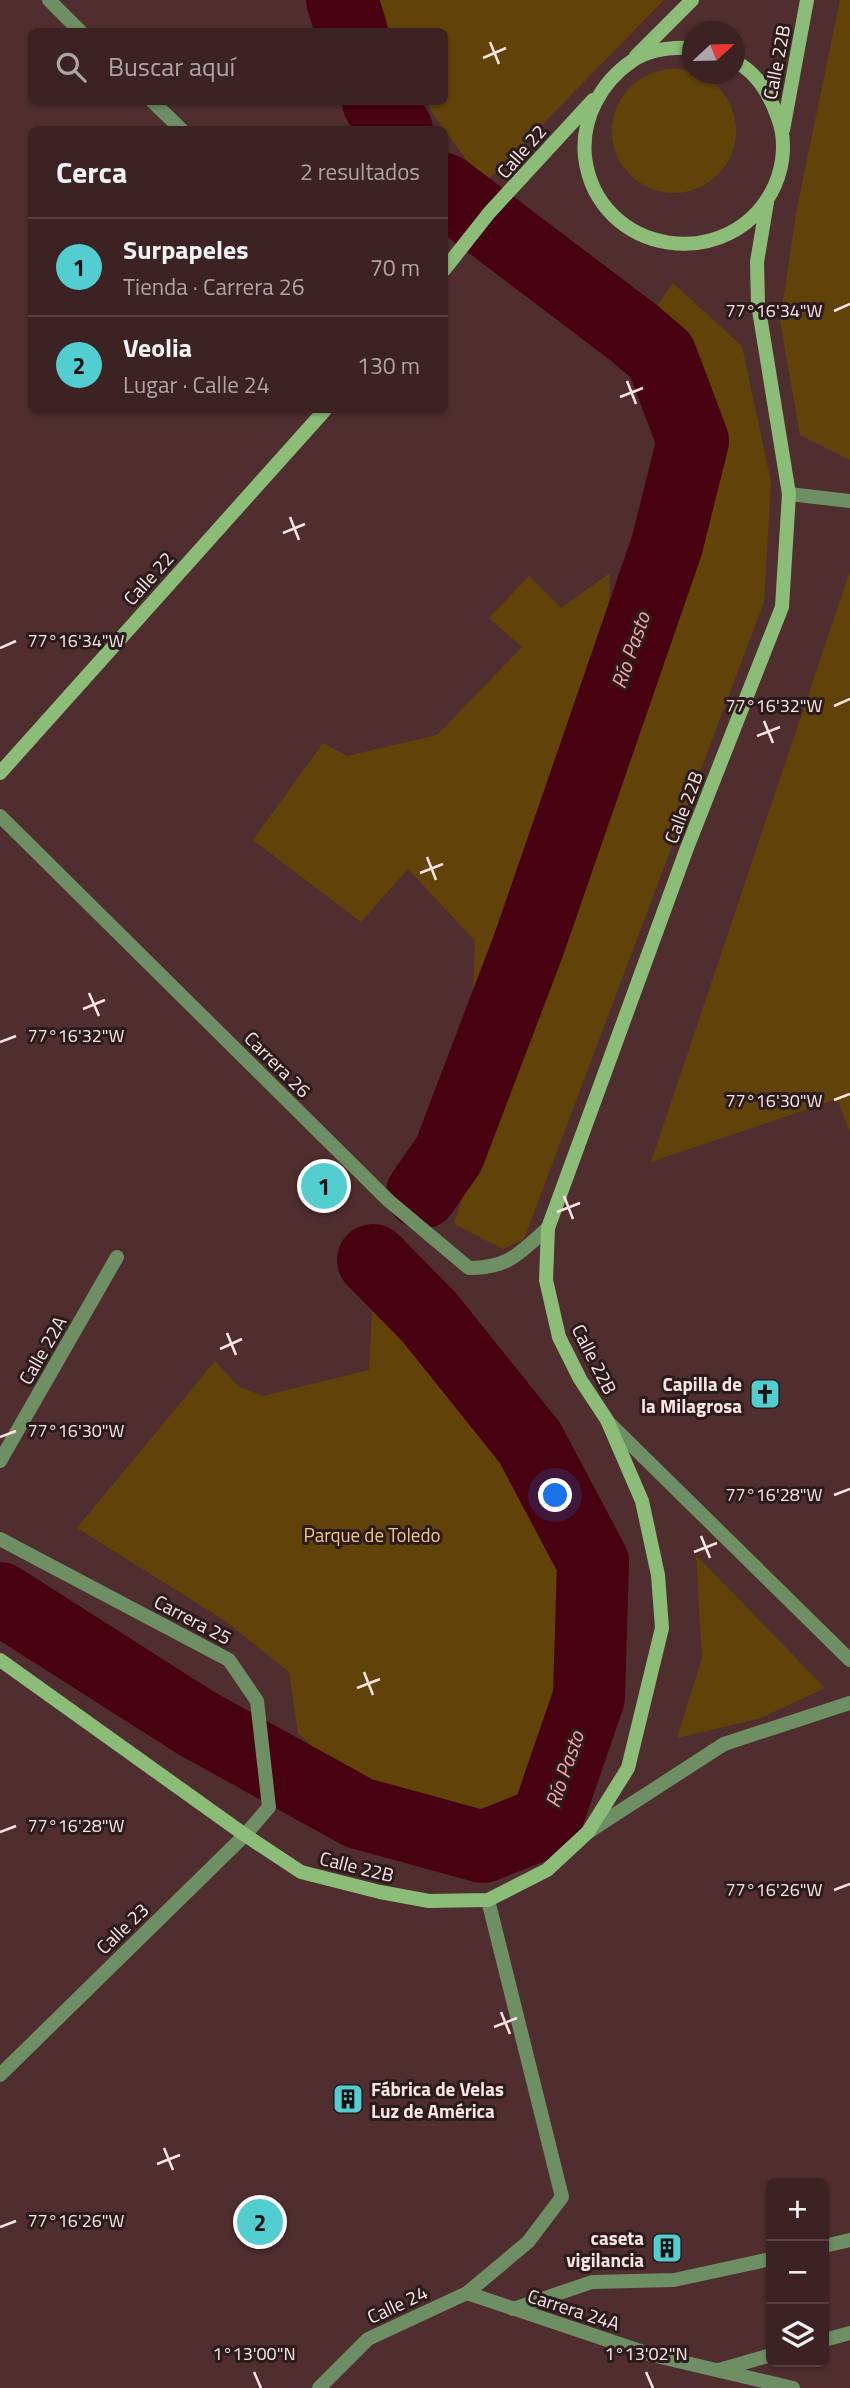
<!DOCTYPE html>
<html lang="es">
<head>
<meta charset="utf-8">
<style>
	body { margin:0; font-family:"Titillium Web",sans-serif; background:#472f30; color:#f1f3f6 }
	.controls { position:absolute; right:21px; bottom:21px; display:grid; overflow:hidden; border-radius:10px; box-shadow:0 2px 5px #0004 }
	.controls button { width:63px; height:63px; display:grid; place-items:center; padding:0; border:0; border-bottom:2px solid #553f41; background:#3c2223; color:#f1f3f6; font:35px sans-serif }
	.compass { position:absolute; left:682px; top:21px; width:63px; height:63px; border-radius:50%; background:#3c2223; box-shadow:0 2px 5px #0004; rotate:68deg }
	.you { position:absolute; left:556px; top:1496px; width:24px; height:24px; margin:-18px; border:5px solid #fff; border-radius:50%; background:#1a73e8; box-shadow:0 0 0 10px #1a73e833 }
	.badge { display:grid; place-items:center; width:46px; height:46px; border-radius:50%; background:#52cdd0; color:#111; font-size:23px; font-weight:700 }
	.pin { position:absolute; translate:-50% -50%; border:4px solid #fff; box-shadow:0 2px 7px #0006 }
	.list { margin:0; padding:0; list-style:none }
	h2 { display:flex; justify-content:space-between; align-items:center; height:91px; margin:0; padding:0 28px; font-size:30px }
	h2 small { font-size:23px; font-weight:400; color:#aca4a6 }
	.list li { display:grid; grid-template-columns:46px 1fr auto; gap:21px; align-items:center; box-sizing:border-box; height:98px; padding:0 28px; border-top:2px solid #553f41 }
	.list b { display:block; font-size:26px; white-space:nowrap }
	.list p { margin:0; font-size:23px; white-space:nowrap; color:#aca4a6 }
	.list em { font-size:23px; font-style:normal; color:#aca4a6 }
	.icon { flex:none; width:38px; height:38px; fill:none; stroke:currentColor; stroke-width:2; stroke-linecap:round; stroke-linejoin:round }
	.map { position:relative; flex:none; width:850px; height:2388px; overflow:hidden }
	.search { position:absolute; background:#3c2223; box-shadow:0 2px 5px #0004; left:28px; top:28px; width:420px; height:77px; display:flex; align-items:center; gap:18px; box-sizing:border-box; padding:0 24px; border-radius:10px; color:#aca4a6; font-size:26px }
	.panel { position:absolute; background:#3c2223; box-shadow:0 2px 5px #0004; left:28px; top:126px; width:420px; height:287px; border-radius:10px }
	.map>svg:first-child { display:block }
	.green { fill:#61430a }
	.lines { fill:none; stroke-linecap:round; stroke-linejoin:round }
	.river { stroke:#480110; stroke-width:72 }
	.minor { stroke:#6e8e63; stroke-width:14 }
	.tertiary { stroke:#6e8e63; stroke-width:14 }
	.secondary { stroke:#8bbd78; stroke-width:14 }
	.ticks { fill:none; stroke:#fde5e5; stroke-width:2.5 }
	.labels { text-anchor:middle; dominant-baseline:central; stroke-width:6; stroke-linejoin:round; paint-order:stroke }
	.street-label { font-size:19px; fill:#fde5e5; stroke:#2b1b1c }
	.poi-label { font-size:19px; font-weight:bold; fill:#fde5e5; stroke:#2b1b1c; text-anchor:end }
	.park-label { font-size:19px; fill:#f7c87f; stroke:#2b1b1c }
	.water-label { font-size:21px; font-style:italic; fill:#fba3a6; stroke:#2b1b1c }
	.ticks-label { font-size:18px; text-anchor:middle; fill:#fde5e5; stroke:#2b1b1c; stroke-width:6; stroke-linejoin:round; paint-order:stroke }
</style>
</head>
<body>
<div class="map">
<svg width="850" height="2388" viewBox="0 0 850 2388">
	<rect width="100%" height="100%" fill="#502e2f"/>
	<g class="green">
		<path d="M378 0H664L484 184 435 117 426 102H444V32L387 31 381 20Z"/>
		<path d="M840 0H850V460L800 435 780 320 797 208Z"/>
		<circle cx="674" cy="131" r="62"/>
		<path d="M673 283 742 346 771 482 764 602 524 1239 503 1249 454 1224 667 545 693 441 661 356 634 333 654 311Z"/>
		<path d="M850 571V1132L837 1099 651 1162Z"/>
		<path d="M610 573 607 669 532 895 473 991 475 941 408 869 361 922 253 840 323 743 347 756 437 735 522 647 489 618 529 576 561 608Z"/>
		<path d="M373 1291 398 1299 478 1400 537 1505 572 1580 577 1653 558 1733 530 1799 489 1821 401 1803 330 1764 298 1733 289 1672 224 1620 77 1528 215 1361 238 1386 263 1396 369 1370Z"/>
		<path d="M696 1555 825 1688 761 1718 677 1738 702 1658Z"/>
	</g>
	<g class="lines">
		<g class="river">
			<path d="M342 0 352 32"/>
			<path d="M378 102 397 130"/>
			<path d="M422 1193 449 1154 529 944 667 545 693 441 661 356 634 333 444 189"/>
			<path d="M0 1598 196 1723 359 1813 483 1847 546 1822 589 1697 593 1562 530 1443 429 1317 373 1260"/>
		</g>
		<g class="minor">
			<path d="M49 0 81 32"/>
			<path d="M153 102 182 130"/>
			<path d="M789 494 850 501"/>
			<path d="M0 816 389 1201 469 1268C510 1268 519 1253 548 1228"/>
			<path d="M609 1423 850 1660"/>
			<path d="M0 1461 117 1257"/>
			<path d="M0 1539 229 1660 257 1701 269 1807 245 1835 0 2075"/>
			<path d="M824 2246 850 2240"/>
			<path d="M467 2293 652 2355 793 2388"/>
			<path d="M513 2309 592 2282 674 2280 771 2259"/>
			<path d="M824 2340 850 2333"/>
			<path d="M719 2370 771 2355"/>
			<path d="M319 2388 368 2339 467 2293 528 2242 562 2197 488 1900"/>
		</g>
		<path class="tertiary" d="M588 1832 724 1744 850 1703"/>
		<g class="secondary">
			<path d="M692 48C672 47 649 49 632 61 601 82 581 119 585 157 597 256 733 277 775 185 784 164 786 139 778 118 770 95 757 72 734 61"/>
			<path d="M636 56 692 0"/>
			<path d="M783 130 807 0"/>
			<path d="M444 270 489 213 593 100"/>
			<path d="M0 773 325 410"/>
			<path d="M0 1660 245 1835 301 1872 380 1892 429 1901 488 1900 547 1870 588 1832 628 1768 662 1628 658 1575 642 1501 607 1420 580 1379 559 1337 546 1280 548 1228 687 848 782 607 789 494 758 304 757 262 767 202"/>
		</g>
	</g>
	<path class="ticks" d="M490 42 499 64M483 58 506 48M834 311 850 304M627 381 636 404M620 397 643 388M290 517 299 540M283 533 305 524M0 648 16 641M834 706 850 699M764 721 773 743M757 736 780 727M427 857 436 880M420 873 443 864M89 993 99 1016M83 1009 105 1000M0 1042 16 1036M834 1100 850 1094M564 1196 573 1219M557 1212 580 1203M227 1333 236 1355M220 1349 242 1339M0 1437 16 1431M834 1495 850 1489M701 1536 710 1558M694 1552 717 1543M364 1672 373 1695M357 1688 380 1679M0 1832 16 1826M834 1890 850 1884M501 2012 510 2034M494 2027 517 2018M164 2148 173 2170M157 2164 180 2155M0 2227 16 2221M254 2372 261 2388M646 2372 653 2388"/>
	<defs>
		<g id="church-square" transform="scale(1.575)"><rect x="-9" y="-9" width="18" height="18" rx="4" fill="#52cdd0" stroke="#2b1b1c"/><path d="M-1.2-6h2.4v3.5h3.3v2.4h-3.3V6h-2.4V-.1h-3.3v-2.4h3.3Z" fill="#111"/></g>
		<g id="building-square" transform="scale(1.575)"><rect x="-9" y="-9" width="18" height="18" rx="4" fill="#52cdd0" stroke="#2b1b1c"/><path d="M-4-6H4V6H1V3H-1V6H-4ZM-2.5-4.3h1.7v1.8h-1.7ZM.8-4.3h1.7v1.8H.8ZM-2.5-1h1.7V.8h-1.7ZM.8-1h1.7V.8H.8Z" fill="#111"/></g>
	</defs>
	<g fill-rule="evenodd">
		<use href="#church-square" x="765" y="1394"/>
		<use href="#building-square" x="348" y="2099"/>
		<use href="#building-square" x="667" y="2248"/>
	</g>
	<g class="labels">
		<g class="street-label">
			<text transform="translate(776 62) rotate(-79)">Calle 22B</text>
			<text transform="translate(521 151) rotate(-49)">Calle 22</text>
			<text transform="translate(148 578) rotate(-48)">Calle 22</text>
			<text transform="translate(683 807) rotate(-69)">Calle 22B</text>
			<text transform="translate(278 1064) rotate(45)">Carrera 26</text>
			<text transform="translate(42 1350) rotate(-60)">Calle 22A</text>
			<text transform="translate(595 1359) rotate(63)">Calle 22B</text>
			<text transform="translate(193 1619) rotate(28)">Carrera 25</text>
			<text transform="translate(357 1866) rotate(14)">Calle 22B</text>
			<text transform="translate(122 1928) rotate(-44)">Calle 23</text>
			<text transform="translate(397 2304) rotate(-25)">Calle 24</text>
			<text transform="translate(574 2309) rotate(18)">Carrera 24A</text>
		</g>
		<g class="poi-label">
			<text x="742" y="1383">Capilla de<tspan x="742" dy="22">la Milagrosa</tspan></text>
			<text x="371" y="2088" text-anchor="start">Fábrica de Velas<tspan x="371" dy="22">Luz de América</tspan></text>
			<text x="644" y="2237">caseta<tspan x="644" dy="22">vigilancia</tspan></text>
		</g>
		<g class="park-label">
			<text x="372" y="1534">Parque de Toledo</text>
		</g>
		<g class="water-label">
			<text transform="translate(630 650) rotate(-71)">Río Pasto</text>
			<text transform="translate(564 1769) rotate(-71)">Río Pasto</text>
		</g>
	</g>
	<g class="ticks-label">
		<text x="774" y="317">77°16'34"W</text>
		<text x="76" y="647">77°16'34"W</text>
		<text x="774" y="712">77°16'32"W</text>
		<text x="76" y="1042">77°16'32"W</text>
		<text x="774" y="1107">77°16'30"W</text>
		<text x="76" y="1437">77°16'30"W</text>
		<text x="774" y="1501">77°16'28"W</text>
		<text x="76" y="1832">77°16'28"W</text>
		<text x="774" y="1896">77°16'26"W</text>
		<text x="76" y="2227">77°16'26"W</text>
		<text x="254" y="2360">1°13'00"N</text>
		<text x="646" y="2360">1°13'02"N</text>
	</g>
</svg>
<div class="controls">
<button>+</button>
<button>−</button>
<button><svg class="icon" aria-label="layers" viewBox="0 0 24 24"><path d="M12 4l9 5-9 5-9-5zM3 14l9 5 9-5"/></svg></button>
</div>
<svg class="compass" viewBox="-18 -18 36 36"><path d="M0-13l5 13h-10z" fill="#e53935"/><path d="M0 13l5-13h-10z" fill="#aca4a6"/></svg>
<div class="you"></div>
<div class="pin badge" style="left:324px;top:1186px">1</div>
<div class="pin badge" style="left:260px;top:2222px">2</div>
<div class="search"><svg class="icon" aria-label="search" viewBox="0 0 24 24"><circle cx="10" cy="10" r="6"/><path d="M15 15l6 6"/></svg>Buscar aquí</div>
<section class="panel">
<h2>Cerca<small>2 resultados</small></h2>
<ul class="list">
<li><span class="badge">1</span><div><b>Surpapeles</b><p>Tienda · Carrera 26</p></div><em>70 m</em></li>
<li><span class="badge">2</span><div><b>Veolia</b><p>Lugar · Calle 24</p></div><em>130 m</em></li>
</ul>
</section>
</div>
</body>
</html>
